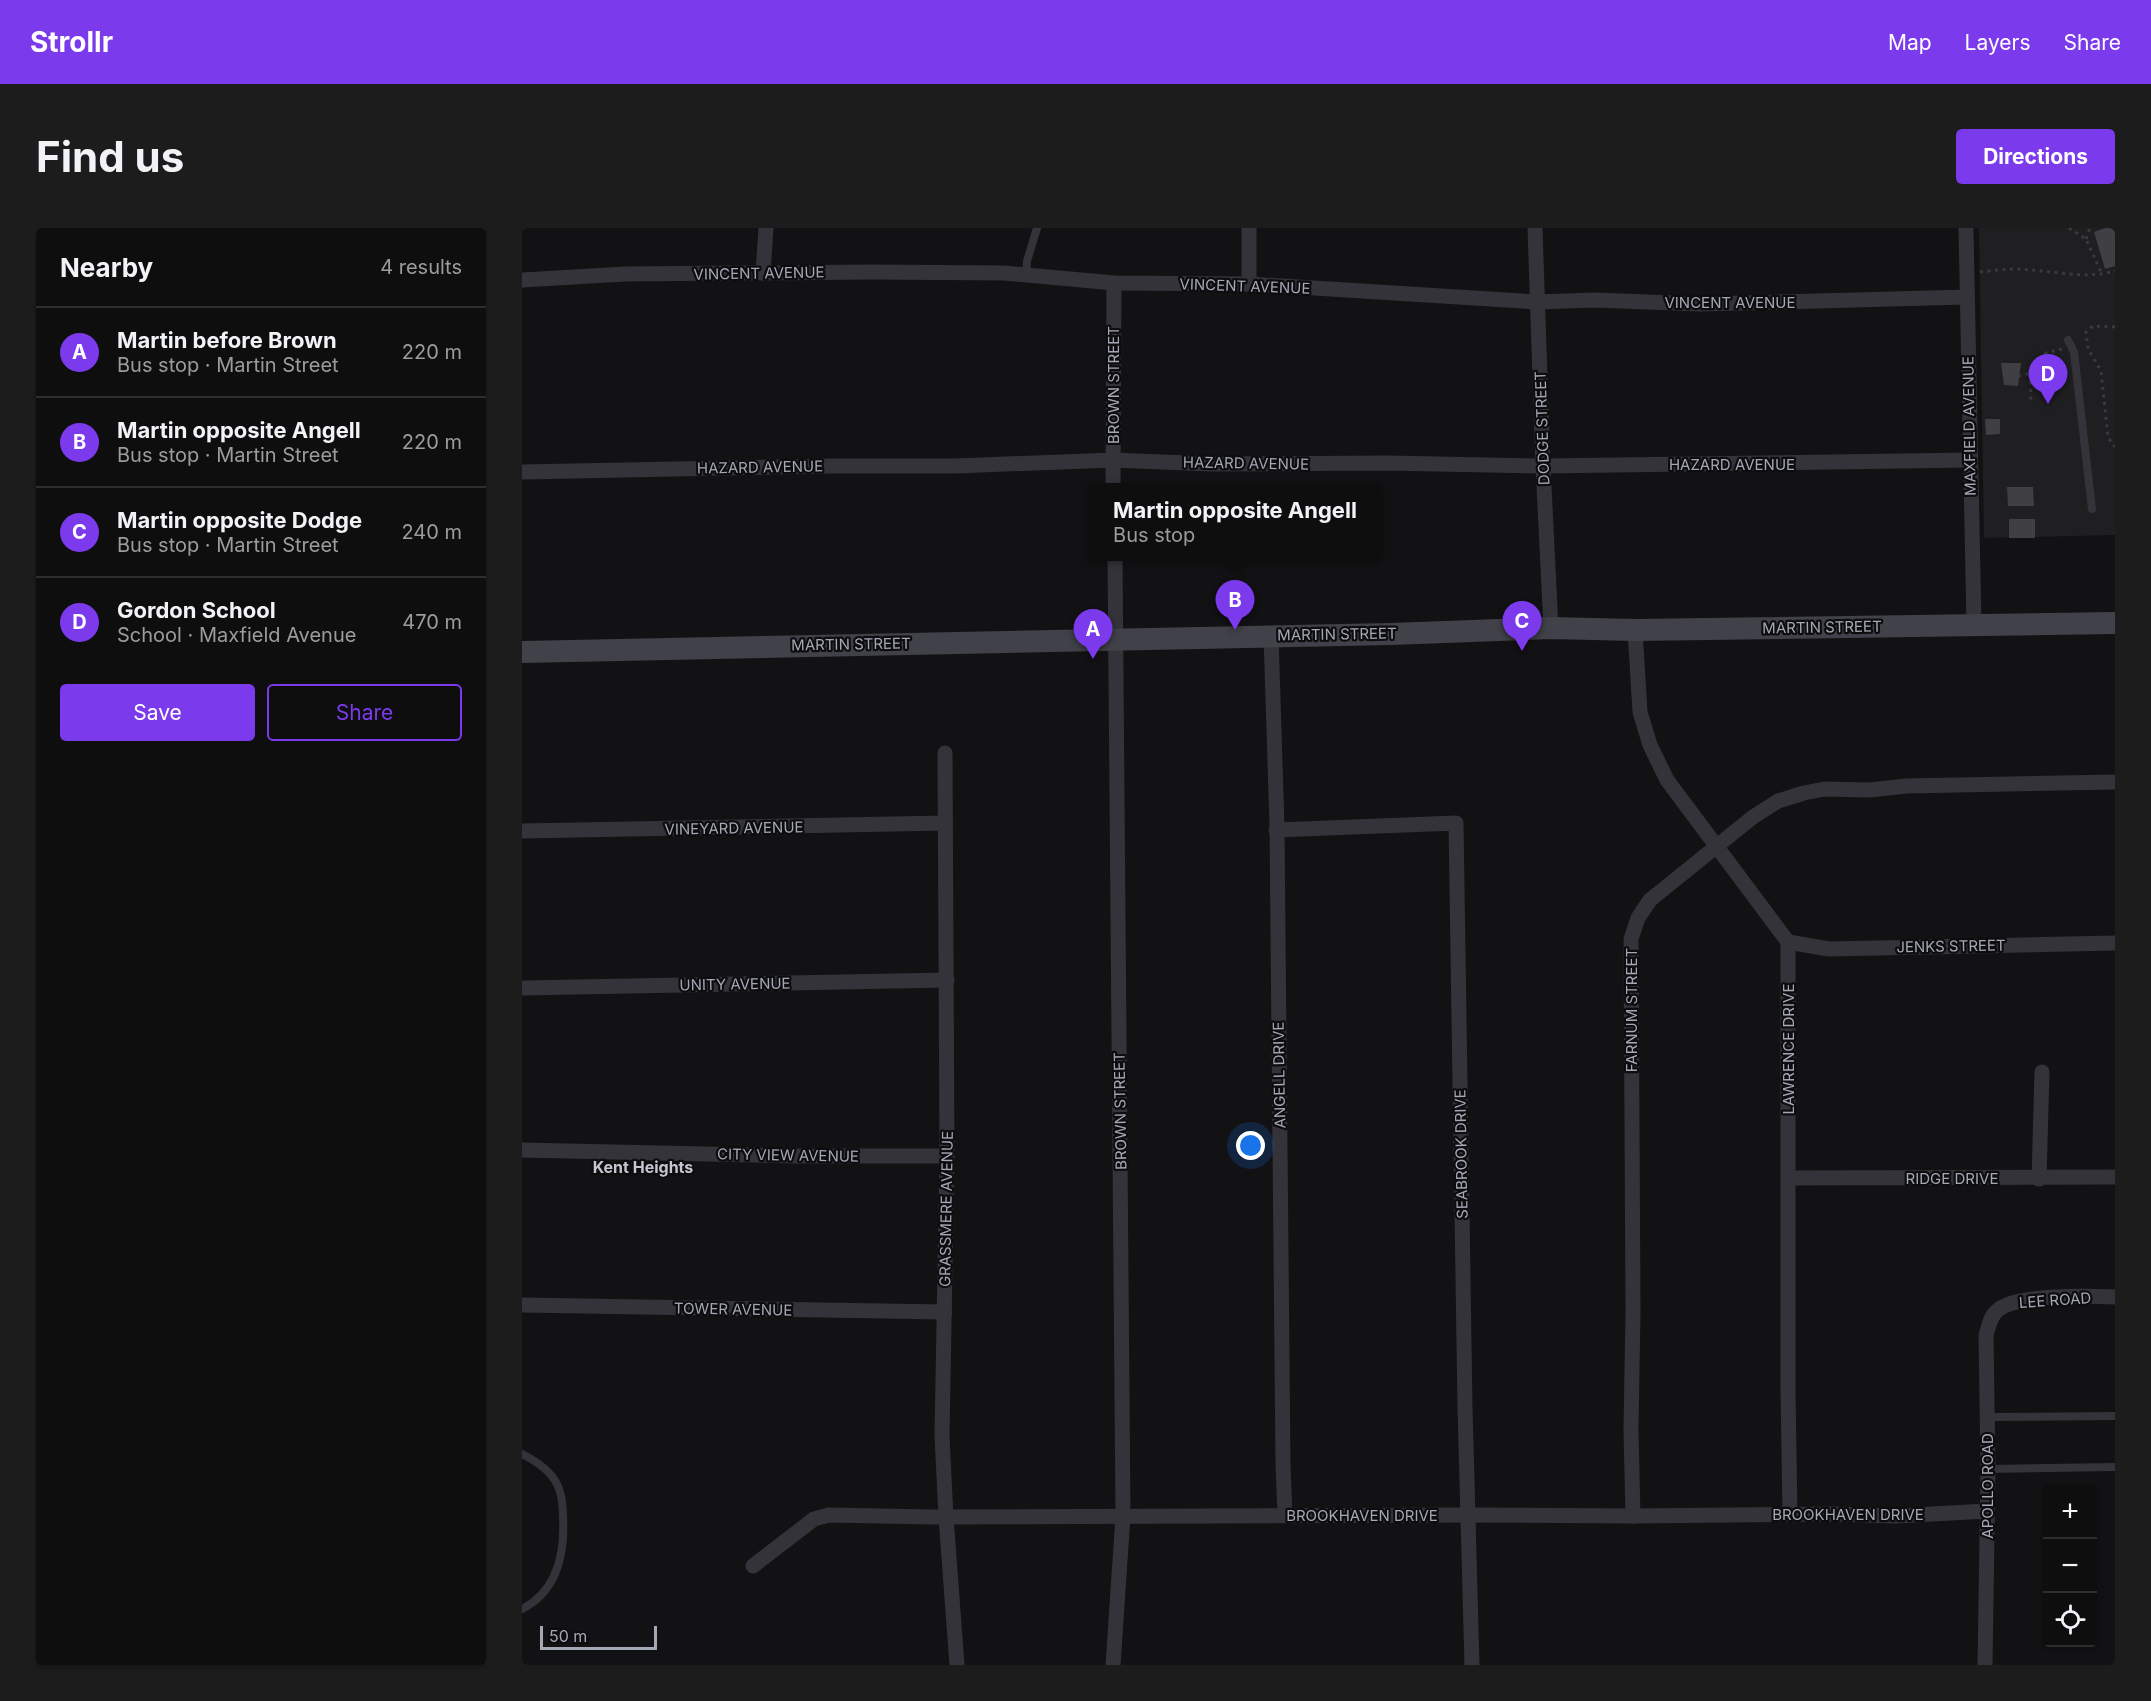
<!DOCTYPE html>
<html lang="en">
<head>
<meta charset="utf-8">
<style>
	body { margin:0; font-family:Inter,sans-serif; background:#1c1c1d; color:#f1f3f6 }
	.controls { position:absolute; right:18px; bottom:18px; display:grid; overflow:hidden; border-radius:6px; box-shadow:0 2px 4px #0004 }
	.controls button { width:54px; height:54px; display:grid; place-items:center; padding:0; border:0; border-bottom:2px solid #2e2e2f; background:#0e0e0f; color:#f1f3f6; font:30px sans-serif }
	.scale { position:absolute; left:18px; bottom:15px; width:117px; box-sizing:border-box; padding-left:6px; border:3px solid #a4a7b4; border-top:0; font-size:16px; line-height:21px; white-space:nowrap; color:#a4a7b4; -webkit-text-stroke:4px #0d0d0f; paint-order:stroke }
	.you { position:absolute; left:729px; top:918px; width:21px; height:21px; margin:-15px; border:4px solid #fff; border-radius:50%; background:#1a73e8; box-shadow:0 0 0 9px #1a73e833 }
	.badge { display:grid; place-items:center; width:39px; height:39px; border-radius:50%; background:#7c3aed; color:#fff; font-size:20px; font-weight:700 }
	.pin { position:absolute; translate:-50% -50px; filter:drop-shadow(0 2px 3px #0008) }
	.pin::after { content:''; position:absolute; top:32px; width:21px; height:18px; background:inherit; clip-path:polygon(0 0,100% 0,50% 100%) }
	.popup { position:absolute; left:566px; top:255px; width:294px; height:78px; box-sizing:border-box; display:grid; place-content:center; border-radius:6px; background:#0e0e0f; filter:drop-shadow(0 2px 4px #0005); font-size:20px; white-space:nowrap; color:#9b9c9e }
	.popup b { font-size:22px; color:#f1f3f6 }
	.popup::after { content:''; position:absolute; left:50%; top:100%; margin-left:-12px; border:12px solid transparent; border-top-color:#0e0e0f }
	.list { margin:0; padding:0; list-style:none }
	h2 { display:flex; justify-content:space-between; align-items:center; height:78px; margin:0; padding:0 24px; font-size:26px }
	h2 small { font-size:20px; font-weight:400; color:#9b9c9e }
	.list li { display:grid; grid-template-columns:39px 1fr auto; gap:18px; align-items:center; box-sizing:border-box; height:90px; padding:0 24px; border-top:2px solid #2e2e2f }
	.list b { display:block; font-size:22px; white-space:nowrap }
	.list p { margin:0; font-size:20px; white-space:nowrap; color:#9b9c9e }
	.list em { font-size:20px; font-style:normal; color:#9b9c9e }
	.actions { display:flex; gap:12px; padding:18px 24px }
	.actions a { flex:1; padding:14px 0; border:2px solid #7c3aed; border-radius:6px; text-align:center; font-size:21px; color:#7c3aed }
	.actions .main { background:#7c3aed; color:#fff }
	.icon { flex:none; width:33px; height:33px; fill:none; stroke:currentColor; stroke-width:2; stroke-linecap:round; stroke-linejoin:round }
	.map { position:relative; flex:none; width:1593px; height:1437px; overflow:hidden; border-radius:6px }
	header { display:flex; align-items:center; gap:36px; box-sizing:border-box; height:84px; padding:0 30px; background:#7c3aed; color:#fff }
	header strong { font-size:28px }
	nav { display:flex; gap:33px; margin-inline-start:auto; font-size:21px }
	.intro { display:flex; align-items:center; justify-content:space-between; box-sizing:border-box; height:144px; padding:0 36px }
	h1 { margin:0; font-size:42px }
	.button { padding:15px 27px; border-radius:6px; background:#7c3aed; color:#fff; font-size:21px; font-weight:700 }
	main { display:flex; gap:36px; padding:0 36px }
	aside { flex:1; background:#0e0e0f; border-radius:6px; box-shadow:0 2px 4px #0004 }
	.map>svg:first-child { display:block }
	.built { fill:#1f1e21 }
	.building { fill:#3f3f44 }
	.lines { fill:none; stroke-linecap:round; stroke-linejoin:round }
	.path { stroke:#393a40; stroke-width:3; stroke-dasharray:3 4.5; stroke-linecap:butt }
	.lane { stroke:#333339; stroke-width:8 }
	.street { stroke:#333339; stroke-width:15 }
	.secondary { stroke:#414249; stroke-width:22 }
	.labels { text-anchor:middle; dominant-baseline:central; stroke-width:4.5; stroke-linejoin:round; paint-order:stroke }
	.street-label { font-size:15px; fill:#a4a7b4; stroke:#0d0d0f }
	.neighbourhood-label { font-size:16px; font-weight:bold; fill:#c5c6d0; stroke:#0d0d0f }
</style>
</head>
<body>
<header>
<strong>Strollr</strong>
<nav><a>Map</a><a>Layers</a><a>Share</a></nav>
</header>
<div class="intro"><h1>Find us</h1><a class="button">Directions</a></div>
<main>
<aside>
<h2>Nearby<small>4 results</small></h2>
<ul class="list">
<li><span class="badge">A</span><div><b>Martin before Brown</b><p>Bus stop · Martin Street</p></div><em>220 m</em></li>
<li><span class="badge">B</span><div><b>Martin opposite Angell</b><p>Bus stop · Martin Street</p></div><em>220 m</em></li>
<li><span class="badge">C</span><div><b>Martin opposite Dodge</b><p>Bus stop · Martin Street</p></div><em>240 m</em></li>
<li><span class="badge">D</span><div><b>Gordon School</b><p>School · Maxfield Avenue</p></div><em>470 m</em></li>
</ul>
<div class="actions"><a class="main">Save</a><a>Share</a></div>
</aside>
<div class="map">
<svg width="1593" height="1437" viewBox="0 0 1593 1437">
	<rect width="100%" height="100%" fill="#121214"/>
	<path class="built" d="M1457 0H1593V307L1462 310Z"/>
	<g class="building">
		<path d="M1583 0H1593V38L1583 41 1572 4Z"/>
		<path d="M1479 135H1499L1496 158 1482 157Z"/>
		<path d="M1463 191H1478V206L1464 207Z"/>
		<path d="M1485 259H1511L1512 278H1486Z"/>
		<rect x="1487" y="291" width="26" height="19"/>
	</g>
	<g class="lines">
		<g class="path">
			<path d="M1547 0 1564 11 1580 46"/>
			<path d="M1564 11 1568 0"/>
			<path d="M1458 44C1475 42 1492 40 1509 42 1536 44 1566 51 1593 43"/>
			<path d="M1593 99 1571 98 1564 104 1566 121 1579 143 1586 209 1593 219"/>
			<path d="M1508 146 1509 175"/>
			<path d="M1496 148C1513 145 1519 141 1524 125L1540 121"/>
		</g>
		<g class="lane">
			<path d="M504 47 505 33 515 0"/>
			<path d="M1546 112 1552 124 1570 281"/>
			<path d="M1465 1189 1593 1188"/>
			<path d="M0 1226C14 1233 28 1242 35 1256 40 1266 41 1277 41 1288 43 1325 36 1363 0 1381"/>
			<path d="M1466 1241 1593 1239"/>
		</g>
		<g class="street">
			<path d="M727 0V56"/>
			<path d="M1013 0 1021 238 1029 400"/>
			<path d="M1444 0 1452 397"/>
			<path d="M241 45 244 0"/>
			<path d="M0 52 103 46 350 44 482 45 592 55 727 56 1015 74 1073 72 1178 76 1445 69"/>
			<path d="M0 244 309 238H433L591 232 690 236 865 235 1021 238 1448 232"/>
			<path d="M591 260 592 55"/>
			<path d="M1113 402 1118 484 1128 517 1145 552 1266 714V1163L1268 1286"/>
			<path d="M749 407 755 598 761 1238 763 1287"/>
			<path d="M423 525 425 928 420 1208 424 1289 435 1437"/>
			<path d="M754 602 934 595 943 1180 950 1437"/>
			<path d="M0 603 423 595"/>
			<path d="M1266 714 1307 721 1593 715"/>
			<path d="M0 760 425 752"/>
			<path d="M0 922 272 928H425"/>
			<path d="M1267 950 1593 949"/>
			<path d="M1517 951 1520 844"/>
			<path d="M0 1077 423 1084"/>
			<path d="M1111 1288 1109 1202 1111 1084 1109 711 1116 690 1128 672 1231 589 1256 573 1282 565 1302 561 1348 562 1384 558 1593 554"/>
			<path d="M231 1338 292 1291 307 1287 410 1289 945 1287 1111 1288 1311 1286 1374 1288 1465 1283"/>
			<path d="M591 1437 601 1288 593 328"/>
			<path d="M1463 1437 1466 1241 1464 1107C1467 1098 1468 1088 1476 1082 1495 1066 1567 1068 1593 1069"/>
		</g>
		<path class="secondary" d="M0 424 869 406 1029 400 1113 402 1593 395"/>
	</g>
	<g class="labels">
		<g class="street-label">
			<text transform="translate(237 45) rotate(-1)">VINCENT AVENUE</text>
			<text transform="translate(723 58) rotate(2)">VINCENT AVENUE</text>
			<text x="1208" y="74">VINCENT AVENUE</text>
			<text transform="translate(591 157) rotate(-90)">BROWN STREET</text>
			<text transform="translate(1447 198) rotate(-91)">MAXFIELD AVENUE</text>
			<text transform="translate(1020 200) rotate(-92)">DODGE STREET</text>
			<text transform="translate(724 235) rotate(1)">HAZARD AVENUE</text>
			<text x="1210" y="236">HAZARD AVENUE</text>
			<text transform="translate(238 239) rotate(-1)">HAZARD AVENUE</text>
			<text transform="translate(1300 399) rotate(-1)">MARTIN STREET</text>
			<text transform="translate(815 406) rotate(-1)">MARTIN STREET</text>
			<text transform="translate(329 416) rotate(-1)">MARTIN STREET</text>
			<text transform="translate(212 600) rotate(-1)">VINEYARD AVENUE</text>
			<text transform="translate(1429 718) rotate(-1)">JENKS STREET</text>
			<text transform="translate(213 756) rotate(-1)">UNITY AVENUE</text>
			<text transform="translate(1109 782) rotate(-90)">FARNUM STREET</text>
			<text transform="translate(1266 821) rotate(-90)">LAWRENCE DRIVE</text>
			<text transform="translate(757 847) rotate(-91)">ANGELL DRIVE</text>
			<text transform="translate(598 883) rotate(-91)">BROWN STREET</text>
			<text transform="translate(939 926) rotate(-91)">SEABROOK DRIVE</text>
			<text transform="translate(266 927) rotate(1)">CITY VIEW AVENUE</text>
			<text x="1430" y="950">RIDGE DRIVE</text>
			<text transform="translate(424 981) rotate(-89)">GRASSMERE AVENUE</text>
			<text transform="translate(1533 1072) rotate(-4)">LEE ROAD</text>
			<text transform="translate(211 1081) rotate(1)">TOWER AVENUE</text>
			<text transform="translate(1465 1258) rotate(-90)">APOLLO ROAD</text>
			<text x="1326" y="1286">BROOKHAVEN DRIVE</text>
			<text x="840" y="1287">BROOKHAVEN DRIVE</text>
		</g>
		<g class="neighbourhood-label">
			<text x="121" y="939">Kent Heights</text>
		</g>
	</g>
</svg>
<div class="controls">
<button>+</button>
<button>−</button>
<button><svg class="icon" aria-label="locate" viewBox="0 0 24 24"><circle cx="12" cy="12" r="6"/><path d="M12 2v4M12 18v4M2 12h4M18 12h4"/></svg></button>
</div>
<div class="scale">50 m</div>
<div class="you"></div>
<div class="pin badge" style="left:571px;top:431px">A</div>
<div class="pin badge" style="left:713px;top:402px">B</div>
<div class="popup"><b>Martin opposite Angell</b>Bus stop</div>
<div class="pin badge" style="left:1000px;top:423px">C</div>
<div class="pin badge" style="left:1526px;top:176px">D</div>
</div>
</main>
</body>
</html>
